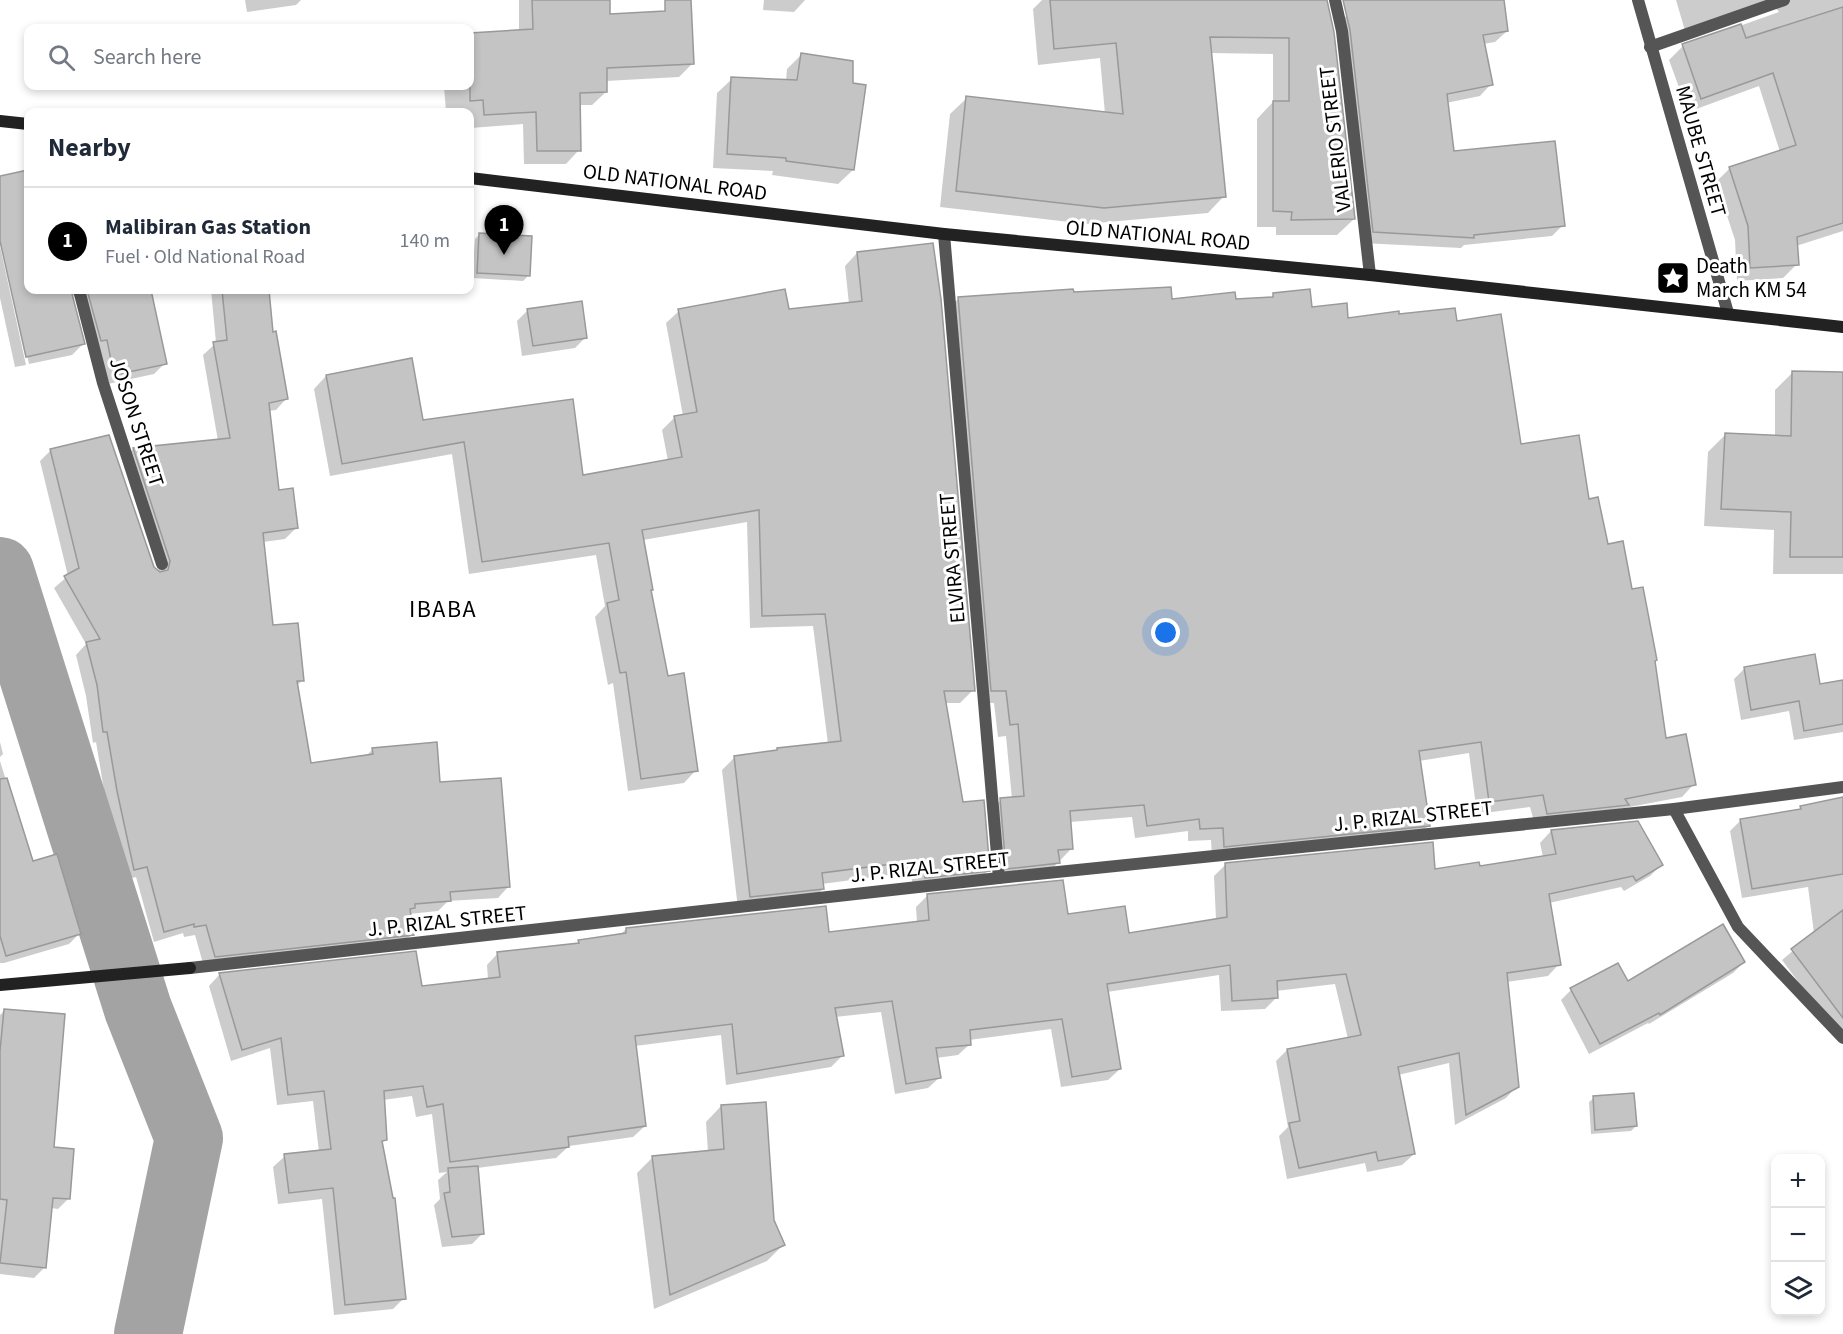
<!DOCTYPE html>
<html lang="en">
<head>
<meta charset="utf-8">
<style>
	body { margin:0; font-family:"Source Sans 3",sans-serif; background:#f6f6f7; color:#1f2937 }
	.controls { position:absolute; right:18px; bottom:18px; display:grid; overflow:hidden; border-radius:12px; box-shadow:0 3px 9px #0003 }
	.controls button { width:54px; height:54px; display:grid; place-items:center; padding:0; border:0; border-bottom:2px solid #e0e1e3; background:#fff; color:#1f2937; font:30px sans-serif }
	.you { position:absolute; left:1166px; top:633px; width:21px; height:21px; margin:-15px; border:4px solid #fff; border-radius:50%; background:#1a73e8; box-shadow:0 0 0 9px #1a73e833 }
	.badge { display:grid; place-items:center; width:39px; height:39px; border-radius:50%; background:#000; color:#fff; font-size:20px; font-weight:700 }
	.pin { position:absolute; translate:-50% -50px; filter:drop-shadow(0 2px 3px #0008) }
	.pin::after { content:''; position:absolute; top:32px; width:21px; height:18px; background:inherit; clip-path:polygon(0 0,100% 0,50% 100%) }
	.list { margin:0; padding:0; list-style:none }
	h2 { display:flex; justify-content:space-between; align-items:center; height:78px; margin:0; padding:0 24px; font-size:26px }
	h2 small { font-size:20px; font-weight:400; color:#747a83 }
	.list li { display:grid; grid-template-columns:39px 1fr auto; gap:18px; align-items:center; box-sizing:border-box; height:108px; padding:0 24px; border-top:2px solid #e0e1e3 }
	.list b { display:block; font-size:22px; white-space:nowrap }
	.list p { margin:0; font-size:20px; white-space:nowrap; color:#747a83 }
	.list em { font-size:20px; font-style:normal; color:#747a83 }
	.icon { flex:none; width:33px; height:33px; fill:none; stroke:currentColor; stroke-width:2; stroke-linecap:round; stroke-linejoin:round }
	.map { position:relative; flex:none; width:1843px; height:1334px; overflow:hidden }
	.search { position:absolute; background:#fff; box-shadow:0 3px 9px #0003; left:24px; top:24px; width:450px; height:66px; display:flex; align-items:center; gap:15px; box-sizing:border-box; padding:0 21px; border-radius:12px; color:#747a83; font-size:22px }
	.panel { position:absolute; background:#fff; box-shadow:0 3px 9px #0003; left:24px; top:108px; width:450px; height:186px; border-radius:12px }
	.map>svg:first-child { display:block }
	.shadow { fill:#0003 }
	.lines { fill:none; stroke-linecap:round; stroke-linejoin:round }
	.river { stroke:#a3a3a3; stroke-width:68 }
	.building { fill:#c4c4c4; stroke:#999; stroke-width:1.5 }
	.minor { stroke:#555; stroke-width:12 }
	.tertiary { stroke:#555; stroke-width:12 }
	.secondary { stroke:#222; stroke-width:12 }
	.labels { text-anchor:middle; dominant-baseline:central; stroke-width:6; stroke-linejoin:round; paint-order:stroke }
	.street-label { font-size:21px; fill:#000; stroke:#fff }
	.poi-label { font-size:21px; fill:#000; stroke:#fff; text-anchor:start }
	.quarter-label { font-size:24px; letter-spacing:1.5px; fill:#000; stroke:#fff }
</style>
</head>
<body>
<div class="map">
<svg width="1843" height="1334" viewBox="0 0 1843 1334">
	<rect width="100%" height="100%" fill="#fff"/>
	<g class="shadow">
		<path d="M245 0H301L296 5 247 12Z"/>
		<path d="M519 0H608V15L693 63 679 77 606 81V92L592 105H578L579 150 566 164H524L523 124 471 128 470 113 446 112 444 86H470V35L519 31Z"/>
		<path d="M764 0H805L794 12 763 10Z"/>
		<path d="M1042 0H1302L1354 219 1337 235H1276V227H1257V119L1273 102V54L1210 53 1224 196 1208 213 1086 224 940 207 950 114 967 98 1105 114 1100 58 1038 65 1033 9Z"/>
		<path d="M1462 0H1503L1507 31 1495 42 1483 44 1491 84 1480 96 1446 103 1453 153 1563 225 1552 236 1464 245 1461 248 1362 243 1336 26 1347 15Z"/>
		<path d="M1676 0H1843V231L1796 246 1797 264 1783 278 1737 281 1735 240 1716 182 1730 168 1780 152 1759 86 1688 112 1669 60 1683 46 1779 12 1775 7 1686 34Z"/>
		<path d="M801 55 853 170 838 184 772 175 773 171 713 168 717 93 732 79 786 81 787 69Z"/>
		<path d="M28 171V290H150L165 363 154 374 103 385 77 299 70 292 83 344 72 355 29 364 0 232V178Z"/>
		<path d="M480 234 528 276 523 281 472 278 475 239Z"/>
		<path d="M0 246 26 365 15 367 0 298Z"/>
		<path d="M857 253 973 690 960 703H944L962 804 989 870 976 883 913 890 911 872 822 884 823 889 810 901 738 909 722 770 735 757 828 744 813 626 750 628 747 522 643 540 650 591 667 678 696 770 684 783 628 791 613 683 608 685 595 617 605 606 596 555 469 574 452 454 330 476 314 389 326 376 422 422 582 476 668 461 662 430 675 417 683 416 666 323 679 311 787 310 849 304 845 266Z"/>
		<path d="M211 290H268L272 334 286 399 276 410 268 411 278 491 296 528 285 539 263 542 271 627 303 680 296 686 310 765 366 756 373 749 439 784 508 887 498 898 448 901 438 911 409 914 412 934 402 945 204 967 195 935 184 937 183 933 154 942 136 877 123 880 106 802 96 742 93 743 86 696 76 655 86 644 54 588 68 576 40 461 51 450 160 574 123 460 133 449 218 441 203 355 216 343Z"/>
		<path d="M1072 294 1170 301 1270 298 1274 295 1347 319 1398 316 1456 323 1520 446 1588 500 1607 545 1630 591 1653 661 1665 739 1694 784 1682 797 1535 825 1530 807 1477 814 1469 753 1419 761 1429 825 1416 838 1212 858 1211 840 1188 841V831L1135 838 1132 817 1070 822 1072 848 1046 875 994 881 989 812 1001 800 1012 799 1006 736 998 737 994 703H979L946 311 958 299Z"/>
		<path d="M527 311 586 337 575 348 522 356 517 321Z"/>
		<path d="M1793 372 1843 373V574H1773L1774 530 1704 526 1708 452 1726 434 1775 437V390Z"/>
		<path d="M1745 668 1819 686 1843 682V732L1794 740 1789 711 1741 720 1734 679Z"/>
		<path d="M0 742 3 754 0 757Z"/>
		<path d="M0 761 32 863 79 934 69 944 4 963H0Z"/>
		<path d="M1843 798V1030L1823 1015 1782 960 1814 933 1808 887 1742 898 1730 831 1741 820 1798 811 1801 807Z"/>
		<path d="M1551 831 1661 865 1650 876 1624 891 1621 887 1549 903 1559 964 1548 976 1506 982 1517 1086 1506 1098 1455 1125 1449 1063 1398 1075 1414 1154 1402 1165 1367 1172 1365 1163 1287 1179 1279 1136 1288 1127 1276 1061 1287 1050 1348 1039 1335 984 1276 991 1277 997 1265 1009 1221 1011 1219 975 1107 992 1120 1069 1108 1080 1061 1087 1051 1029 969 1040 970 1044 958 1055 936 1058 940 1077 928 1088 895 1094 881 1012 835 1017 842 1056 831 1067 726 1085 721 1035 635 1046 645 1126 633 1137 569 1146 556 1158 477 1168 482 1234 472 1244 442 1247 434 1205 440 1199 438 1180 447 1172 439 1173 432 1114 416 1117 412 1096 383 1100 385 1140 381 1144 404 1298 393 1309 334 1315 322 1199 278 1204 273 1167 285 1156 319 1152 313 1101 277 1105 270 1048 231 1061 209 986 220 974 420 988 488 980 487 965 498 953 576 945 579 941 620 935 626 929 827 934 917 923 916 907 927 896 1067 916 1128 935 1216 920 1214 876 1225 865 1434 871 1479 868 1543 857 1540 843Z"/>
		<path d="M1744 962 1733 973 1649 1024 1648 1023 1589 1054 1561 1000 1571 990 1627 984Z"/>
		<path d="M4 1011 69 1198 58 1209 51 1208 44 1268 34 1278 0 1274V1015Z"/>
		<path d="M1594 1098 1636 1126 1631 1131 1591 1134 1589 1102Z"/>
		<path d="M721 1106 783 1245 767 1261 654 1309 637 1173 653 1157 708 1152 706 1122Z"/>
	</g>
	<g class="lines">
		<path class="river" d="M0 571 138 1009 189 1138 148 1334"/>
	</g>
	<g class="building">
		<path d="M532 0H610V14L665 11V0H691L694 64 607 68V92L580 93 581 151H537L536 112 484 115 483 100 470 101V33L533 29Z"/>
		<path d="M1050 0H1327L1334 32 1355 219 1291 220 1292 212 1273 211V101H1289V38L1210 37 1226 197 1104 208 956 191 966 96 1123 114 1116 43 1054 49Z"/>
		<path d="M1343 0H1504L1508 31 1483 35 1493 85 1447 94 1454 151 1555 141 1565 226 1474 235V238L1373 232 1350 30Z"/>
		<path d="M1843 7V223L1797 237 1799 265 1750 268 1748 226 1729 167 1796 145 1773 73 1701 99 1682 44 1741 24 1746 38Z"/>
		<path d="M801 53 853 61V83L866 85 854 170 786 161V158L727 154 731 77 797 80Z"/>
		<path d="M28 170V290H71L85 344 26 357 0 241V176Z"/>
		<path d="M479 233 532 236 530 276 477 273Z"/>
		<path d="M933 243 941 299 975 691H944L963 802 984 800 990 871 925 878 923 860 822 873 824 889 750 897 734 756 777 750V748L841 741 825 614 762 616 759 510 642 530 653 590H651L668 676 684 673 698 771 641 779 626 672 620 673 607 603 619 600 609 543 482 562 464 442 342 464 326 375 412 358 423 420 573 399 583 475 682 457 674 416 697 412 678 309 785 289 789 309 862 301 857 252Z"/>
		<path d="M1171 287 1172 299 1235 292 1236 299 1273 297V293L1310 289 1312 307 1347 303 1348 318 1399 311V314L1455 308 1457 321 1501 314 1521 444 1579 435 1589 499 1598 497 1608 544 1623 541 1632 589 1643 587 1657 660 1655 661 1666 738 1686 734 1696 785 1625 799 1629 805 1547 814 1543 795 1489 802 1481 742 1419 751 1430 826 1224 847 1223 828 1200 829 1199 819 1147 826 1144 805 1070 811 1073 849 1058 850 1060 863 1006 869 1000 798 1024 796 1018 724 1010 725 1006 691H991L958 297 1073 289 1074 292Z"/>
		<path d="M87 290H151L167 364 114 375 107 340 101 341Z"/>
		<path d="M222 290H269L273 332 276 331 288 399 269 403 279 490 293 488 298 528 263 533 273 625 298 623 304 681H297L311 763 373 754 372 748 437 742 440 782 501 778 510 887 450 892 451 901 415 904V908L410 909 414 935 215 957 206 925 194 927V924L164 932 147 867 134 870 117 791 107 732H103L97 685 86 642 100 639 64 576 79 568 50 449 109 435 154 567 160 572 168 570 170 561 133 448 230 438 213 342 227 340Z"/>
		<path d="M582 301 587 338 533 346 527 309Z"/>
		<path d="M1792 371 1843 372V557H1790L1791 512 1721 509 1725 433 1791 436Z"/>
		<path d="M1815 654 1820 684 1843 680V724L1804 731 1799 701 1751 710 1744 667Z"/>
		<path d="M7 778 33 861 57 854 81 934 6 956 0 936V779Z"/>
		<path d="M1843 797V874L1752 889 1740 819 1801 809 1800 806Z"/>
		<path d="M1638 821 1663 865 1636 881 1633 876 1549 894 1561 965 1507 973 1519 1087 1466 1115 1459 1053 1398 1067 1415 1154 1378 1161 1376 1152 1299 1168 1289 1123 1300 1121 1287 1049 1361 1035 1346 974 1277 981 1278 998 1232 1001 1230 965 1107 984 1121 1069 1072 1077 1062 1019 970 1030 971 1045 936 1048 941 1078 906 1084 892 1001 835 1008 844 1056 737 1074 732 1024 635 1036 646 1126 568 1137 569 1147 450 1162 443 1104 427 1107 423 1086 384 1091 387 1140 382 1141 393 1198H395L406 1299 345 1305 333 1188 289 1193 284 1154 331 1149 324 1091 288 1095 281 1038 242 1050 219 973 416 951 422 986 500 977 497 952 579 943 578 940 626 933V928L826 906 829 932 929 920 927 894 1063 880 1068 914 1125 906 1129 933 1227 917 1225 863 1433 842 1435 869 1479 862 1480 866 1556 854 1551 830Z"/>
		<path d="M1843 910V1018L1791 949Z"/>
		<path d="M1723 924 1745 962 1660 1015 1659 1013 1600 1044 1570 988 1618 963 1628 981Z"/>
		<path d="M4 1009 65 1014 54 1147 74 1149 70 1199 53 1198 46 1268 0 1263 7 1200 0 1199V1051Z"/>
		<path d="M1634 1093 1637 1126 1595 1130 1593 1096Z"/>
		<path d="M766 1102 774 1220 785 1245 670 1295 652 1156 724 1149 721 1105Z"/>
		<path d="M478 1166 484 1234 452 1237 444 1193 450 1192 448 1168Z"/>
	</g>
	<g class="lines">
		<g class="minor">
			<path d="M1335 0 1342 31 1370 275"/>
			<path d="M1638 0 1728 313"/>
			<path d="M1650 47 1784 0"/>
			<path d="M944 234 999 878"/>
			<path d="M79 290 103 383 162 564"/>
		</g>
		<g class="tertiary">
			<path d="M1674 809 1738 927 1843 1038"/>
			<path d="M190 968 999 878 1674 809 1843 787"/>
		</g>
		<g class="secondary">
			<path d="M0 121 28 124"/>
			<path d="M470 178 944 234 1370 275 1843 327"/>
			<path d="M0 985 190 968"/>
		</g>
	</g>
	<defs>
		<g id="sight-square" transform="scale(1.725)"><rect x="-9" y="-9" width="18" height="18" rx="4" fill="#000" stroke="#fff"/><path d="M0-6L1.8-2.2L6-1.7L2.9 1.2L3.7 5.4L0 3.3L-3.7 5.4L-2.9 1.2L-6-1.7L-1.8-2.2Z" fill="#fff"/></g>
	</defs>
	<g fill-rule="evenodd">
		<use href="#sight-square" x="1673" y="278"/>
	</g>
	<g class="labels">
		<g class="street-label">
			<text transform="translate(1335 139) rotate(-97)">VALERIO STREET</text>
			<text transform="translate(1701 151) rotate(74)">MAUBE STREET</text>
			<text transform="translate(675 182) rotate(7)">OLD NATIONAL ROAD</text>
			<text transform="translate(1158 235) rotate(5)">OLD NATIONAL ROAD</text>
			<text transform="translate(137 422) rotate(72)">JOSON STREET</text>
			<text transform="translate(952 558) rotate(-95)">ELVIRA STREET</text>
			<text transform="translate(1413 816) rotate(-6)">J. P. RIZAL STREET</text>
			<text transform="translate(930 867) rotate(-6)">J. P. RIZAL STREET</text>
			<text transform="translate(447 921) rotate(-6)">J. P. RIZAL STREET</text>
		</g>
		<g class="poi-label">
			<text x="1696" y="266">Death<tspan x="1696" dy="24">March KM 54</tspan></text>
		</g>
		<g class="quarter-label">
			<text x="443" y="609">IBABA</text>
		</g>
	</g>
</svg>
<div class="controls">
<button>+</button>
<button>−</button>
<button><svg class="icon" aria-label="layers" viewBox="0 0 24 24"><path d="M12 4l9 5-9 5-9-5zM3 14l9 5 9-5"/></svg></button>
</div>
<div class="you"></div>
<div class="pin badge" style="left:504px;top:255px">1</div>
<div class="search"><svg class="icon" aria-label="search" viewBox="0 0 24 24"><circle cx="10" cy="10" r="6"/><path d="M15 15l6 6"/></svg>Search here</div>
<section class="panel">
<h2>Nearby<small></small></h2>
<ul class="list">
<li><span class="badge">1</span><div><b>Malibiran Gas Station</b><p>Fuel · Old National Road</p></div><em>140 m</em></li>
</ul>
</section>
</div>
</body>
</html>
